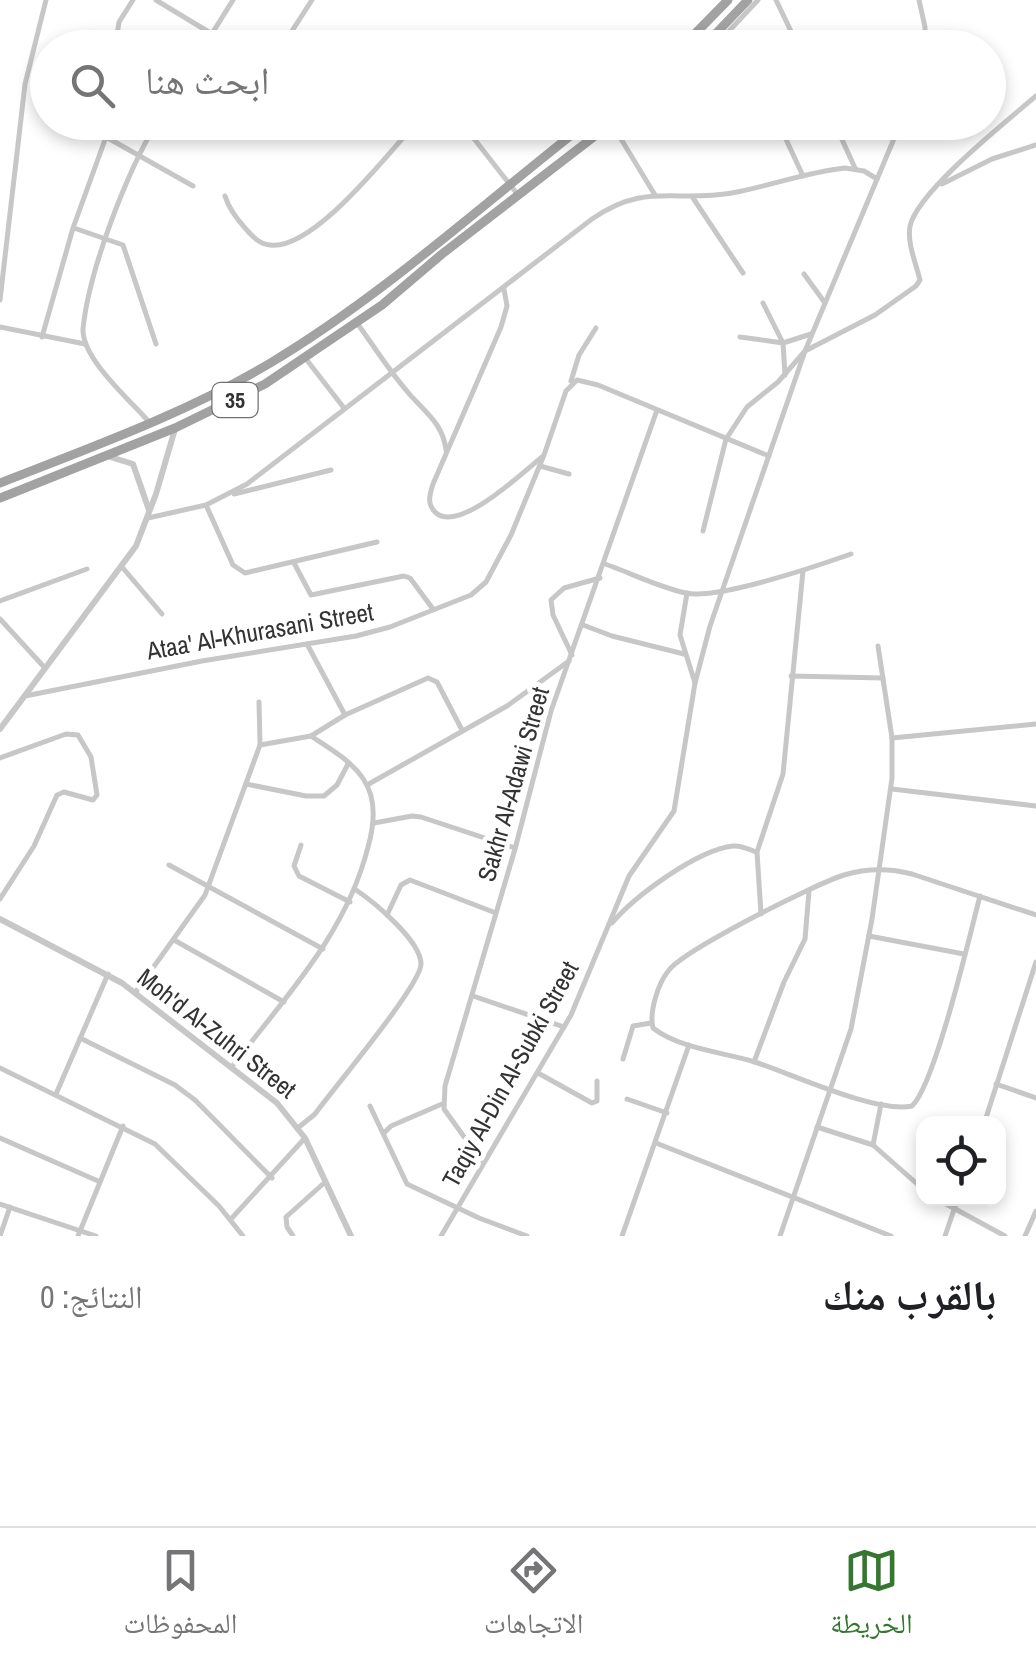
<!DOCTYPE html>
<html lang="ar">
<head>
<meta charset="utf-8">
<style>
	body { margin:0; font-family:"Archivo Narrow","Noto Naskh Arabic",sans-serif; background:#f2f2f2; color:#202124; direction:rtl }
	.controls { position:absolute; right:30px; bottom:30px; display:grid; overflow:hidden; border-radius:20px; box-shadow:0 5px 15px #0003 }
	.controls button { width:90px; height:90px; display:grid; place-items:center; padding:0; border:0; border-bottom:2px solid #e0e0e0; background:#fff; color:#202124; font:50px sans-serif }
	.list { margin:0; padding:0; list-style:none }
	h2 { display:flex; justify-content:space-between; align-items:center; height:130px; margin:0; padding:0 40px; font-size:42px }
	h2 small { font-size:32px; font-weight:400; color:#757577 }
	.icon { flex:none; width:55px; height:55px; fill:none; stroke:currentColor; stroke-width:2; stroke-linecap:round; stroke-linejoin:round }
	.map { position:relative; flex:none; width:1036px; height:1236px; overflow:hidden; direction:ltr }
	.search { position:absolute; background:#fff; box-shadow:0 5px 15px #0003; left:30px; right:30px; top:30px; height:110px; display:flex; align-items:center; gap:25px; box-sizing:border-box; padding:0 35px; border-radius:55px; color:#757577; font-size:38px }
	.sheet { height:290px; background:#fff }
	nav { display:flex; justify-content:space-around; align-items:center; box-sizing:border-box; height:140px; border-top:2px solid #e0e0e0; background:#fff; font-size:28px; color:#757577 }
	nav a { display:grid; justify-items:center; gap:5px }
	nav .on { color:#357630 }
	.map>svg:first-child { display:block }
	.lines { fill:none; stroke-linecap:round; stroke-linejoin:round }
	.minor { stroke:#c7c7c7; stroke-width:5 }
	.tertiary { stroke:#c7c7c7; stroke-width:6 }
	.trunk { stroke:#a2a2a2; stroke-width:9 }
	.labels { text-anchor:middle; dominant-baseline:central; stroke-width:10; stroke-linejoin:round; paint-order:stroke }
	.shield { fill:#fff; stroke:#707070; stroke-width:2.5 }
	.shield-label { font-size:22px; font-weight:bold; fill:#333 }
	.street-label { font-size:25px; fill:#333; stroke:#fff }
</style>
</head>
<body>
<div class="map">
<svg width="1036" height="1236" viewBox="0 0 1036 1236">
	<rect width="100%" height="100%" fill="#fff"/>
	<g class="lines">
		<g class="minor">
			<path d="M156 0 212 34"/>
			<path d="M776 0 799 48"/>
			<path d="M919 0 925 27V48"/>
			<path d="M730 31 739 48"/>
			<path d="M115 48 119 22 133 0"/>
			<path d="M203 48 233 0"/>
			<path d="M281 48 312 0"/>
			<path d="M713 48 758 0"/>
			<path d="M461 122 518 195"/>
			<path d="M621 122V139L655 195"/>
			<path d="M778 122 803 176"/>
			<path d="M834 122 855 168"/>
			<path d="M83 124 193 186"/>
			<path d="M942 184 992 159 1036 145"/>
			<path d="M225 196C229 209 236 218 245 228 252 236 259 244 270 245 314 251 389 152 417 122"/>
			<path d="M693 198 743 273"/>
			<path d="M74 228 123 245 156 344"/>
			<path d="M804 274 825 303"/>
			<path d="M504 289 507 306 501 327 433 484C430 494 426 504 436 513 460 533 523 472 542 457"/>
			<path d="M0 300 25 84 46 0"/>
			<path d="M763 303 783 343 785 375"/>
			<path d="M357 323C373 345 388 369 406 390 422 410 443 422 446 450"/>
			<path d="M0 327 85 344"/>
			<path d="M42 337 73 228 106 137"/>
			<path d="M740 337 783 343 811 334"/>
			<path d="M306 359 344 408"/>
			<path d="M571 381 579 355 596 328"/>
			<path d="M149 422C130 400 82 359 83 329 89 270 126 174 157 122"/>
			<path d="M540 466 569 474"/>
			<path d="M234 494 331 470"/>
			<path d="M206 505 233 565 245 573 377 542"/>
			<path d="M148 518 206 505 247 484 592 219C645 182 674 203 732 193 770 186 807 172 845 168L864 171 877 179"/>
			<path d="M703 531 726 439 747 407 778 382 805 351 901 122"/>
			<path d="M294 563 311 595 404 576 410 578 433 609"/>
			<path d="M605 564C631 573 658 587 686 593 717 600 817 566 851 554"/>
			<path d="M122 567 162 614"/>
			<path d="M0 601 87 569"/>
			<path d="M0 619 44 667"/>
			<path d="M583 625 612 636 684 654"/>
			<path d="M307 644 345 715"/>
			<path d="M572 655 553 615 551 600 564 588 600 578"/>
			<path d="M791 676 883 678"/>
			<path d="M695 683 710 626 805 351 875 315 916 286 920 280C916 263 907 244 910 226 918 191 1007 121 1036 96"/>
			<path d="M25 696 202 661 356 636 390 627 471 595 486 582 511 535 544 455 566 391 577 380 598 385 769 456"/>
			<path d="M259 702 260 745"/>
			<path d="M892 738 1036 724"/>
			<path d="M0 758 66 734 78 735 91 757 97 795 93 800 64 792 57 795 34 846 0 899"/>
			<path d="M246 784 306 796H324L337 785 348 764"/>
			<path d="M367 785 507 706 569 661"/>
			<path d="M892 789 1036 806"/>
			<path d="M374 823 412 816 421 817 515 848"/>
			<path d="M301 845 294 866 299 876 350 902"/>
			<path d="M169 865 323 949"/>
			<path d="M980 896C970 934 935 1085 912 1106 877 1114 792 1074 755 1062 723 1052 680 1049 653 1028 649 1012 658 983 669 970 686 949 815 884 844 875 867 868 889 868 912 874L1036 915"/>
			<path d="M761 914 757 852 783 774 803 571"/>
			<path d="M387 915 401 885 410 880 496 913"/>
			<path d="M612 923C635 896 697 850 733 846 741 845 748 849 756 852"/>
			<path d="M869 936 964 954"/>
			<path d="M174 940 284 1002"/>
			<path d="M135 993 205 895 260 745 311 736 345 715 428 678 437 682 462 730"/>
			<path d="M473 996 564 1027"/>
			<path d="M80 1038 175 1085 195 1100 272 1178"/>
			<path d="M623 1059 633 1026 651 1023"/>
			<path d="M754 1062 784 982 805 939 809 891"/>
			<path d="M0 1068 155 1144 219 1206 243 1236"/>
			<path d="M231 1068C284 998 346 935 368 847 374 826 377 800 364 780 352 761 329 748 311 736"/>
			<path d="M538 1073 592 1103 597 1101V1081"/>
			<path d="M996 1084 1036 1098"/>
			<path d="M56 1094 108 974"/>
			<path d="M627 1099 667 1113"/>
			<path d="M370 1106 407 1184 479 1218 527 1236"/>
			<path d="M984 1124 1036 962"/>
			<path d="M299 1127 315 1114C333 1089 421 985 421 964 421 941 374 902 356 890"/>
			<path d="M817 1127 873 1145 924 1190"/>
			<path d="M384 1133 391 1126 442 1104"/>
			<path d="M0 1138 98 1181"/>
			<path d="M656 1143 891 1236"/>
			<path d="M873 1145 881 1104"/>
			<path d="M483 1163 444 1109 445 1086 515 849 551 711 657 410"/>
			<path d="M935 1198 1005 1236"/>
			<path d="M0 1204 96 1236"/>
			<path d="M231 1219 305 1138"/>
			<path d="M0 1236 10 1207"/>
			<path d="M78 1236 123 1126"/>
			<path d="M293 1236 287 1227 286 1217 324 1183"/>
			<path d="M441 1236 571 1015 629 876 674 811 695 683 680 635 687 593"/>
			<path d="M622 1236 689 1045"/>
			<path d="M780 1236 851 1029 872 919 892 778V738L878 646"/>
			<path d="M945 1236 958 1198"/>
			<path d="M1025 1236 1036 1211"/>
		</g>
		<g class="tertiary">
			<path d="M107 456 133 464 149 510"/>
			<path d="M0 729 136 546 156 494 175 429"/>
			<path d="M0 919 122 983 277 1103 305 1138 351 1236"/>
		</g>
		<g class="trunk">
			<path d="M681 48 728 0"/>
			<path d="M702 48 748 0"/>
			<path d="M0 483C92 447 187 413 272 362 385 294 484 203 588 122"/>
			<path d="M0 498 175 428 265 384 382 305 442 254 613 122"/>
		</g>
	</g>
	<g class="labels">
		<rect class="shield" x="212.5" y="383" width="45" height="34" rx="8"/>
		<g class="shield-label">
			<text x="235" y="400">35</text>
		</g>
		<g class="street-label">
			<text transform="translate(260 631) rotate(-10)">Ataa' Al-Khurasani Street</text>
			<text transform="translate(513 784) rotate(-74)">Sakhr Al-Adawi Street</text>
			<text transform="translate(217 1033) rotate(38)">Moh'd Al-Zuhri Street</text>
			<text transform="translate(510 1074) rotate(-61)">Taqiy Al-Din Al-Subki Street</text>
		</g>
	</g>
</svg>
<div class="controls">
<button><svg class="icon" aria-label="locate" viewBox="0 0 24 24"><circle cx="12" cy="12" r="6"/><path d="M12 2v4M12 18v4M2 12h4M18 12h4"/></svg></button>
</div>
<div class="search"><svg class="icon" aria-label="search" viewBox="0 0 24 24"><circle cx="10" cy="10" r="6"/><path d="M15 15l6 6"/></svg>ابحث هنا</div>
</div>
<section class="sheet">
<h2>بالقرب منك<small>النتائج: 0</small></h2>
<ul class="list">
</ul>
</section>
<nav>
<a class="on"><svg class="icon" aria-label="map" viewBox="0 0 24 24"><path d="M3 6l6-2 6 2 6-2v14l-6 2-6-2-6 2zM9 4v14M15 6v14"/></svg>الخريطة</a>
<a><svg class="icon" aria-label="directions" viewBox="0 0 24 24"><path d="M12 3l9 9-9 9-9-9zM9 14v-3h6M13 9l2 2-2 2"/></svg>الاتجاهات</a>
<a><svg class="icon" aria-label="saved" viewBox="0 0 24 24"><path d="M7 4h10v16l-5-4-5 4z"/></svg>المحفوظات</a>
</nav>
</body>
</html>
